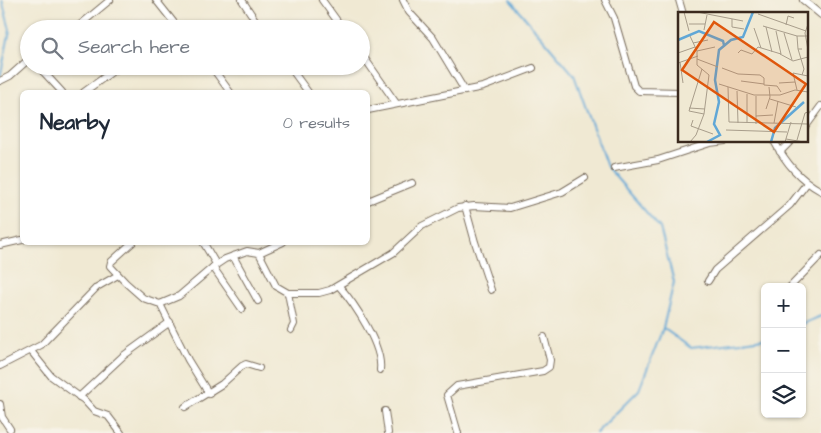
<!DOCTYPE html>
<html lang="en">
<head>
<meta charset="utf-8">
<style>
	body { margin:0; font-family:"Architects Daughter",sans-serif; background:#f2f2f3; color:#1f2937 }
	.controls { position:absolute; right:15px; bottom:15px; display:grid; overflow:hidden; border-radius:8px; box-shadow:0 1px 4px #0004 }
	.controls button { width:45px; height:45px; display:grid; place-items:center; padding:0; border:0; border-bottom:1px solid #e0e1e3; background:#fff; color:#1f2937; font:25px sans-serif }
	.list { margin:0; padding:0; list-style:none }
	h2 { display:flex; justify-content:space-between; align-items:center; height:65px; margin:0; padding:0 20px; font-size:21px }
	h2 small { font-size:16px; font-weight:400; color:#747a83 }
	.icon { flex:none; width:28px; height:28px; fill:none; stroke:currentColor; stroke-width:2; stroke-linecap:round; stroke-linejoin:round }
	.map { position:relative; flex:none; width:821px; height:433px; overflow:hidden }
	.search { position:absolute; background:#fff; box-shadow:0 1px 4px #0004; left:20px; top:20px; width:350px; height:55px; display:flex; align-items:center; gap:12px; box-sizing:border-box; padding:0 18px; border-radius:28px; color:#747a83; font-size:19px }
	.panel { position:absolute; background:#fff; box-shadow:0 1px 4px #0004; left:20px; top:90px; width:350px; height:155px; border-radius:8px }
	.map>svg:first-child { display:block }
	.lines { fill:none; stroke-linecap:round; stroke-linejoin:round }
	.stream { stroke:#60a7d6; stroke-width:2 }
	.minor-casing { stroke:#7a6d5d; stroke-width:8 }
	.minor { stroke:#fff; stroke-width:6 }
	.inset-river { fill:none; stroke:#60a7d6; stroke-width:2.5 }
	.inset-road { fill:none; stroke:#a89d8b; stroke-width:1 }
	.view { fill:#df570d; fill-opacity:0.15; stroke:#df570d; stroke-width:2.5 }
	.inset-edge { fill:none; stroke:#3b2a1e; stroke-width:2.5 }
</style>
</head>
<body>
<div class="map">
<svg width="821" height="433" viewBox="0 0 821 433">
	<rect width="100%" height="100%" fill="#f7f3e8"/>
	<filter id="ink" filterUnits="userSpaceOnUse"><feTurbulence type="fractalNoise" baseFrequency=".02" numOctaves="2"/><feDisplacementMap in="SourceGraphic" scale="10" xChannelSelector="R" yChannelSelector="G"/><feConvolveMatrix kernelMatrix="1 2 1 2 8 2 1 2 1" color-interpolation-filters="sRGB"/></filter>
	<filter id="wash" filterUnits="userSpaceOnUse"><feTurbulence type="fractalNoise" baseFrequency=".0096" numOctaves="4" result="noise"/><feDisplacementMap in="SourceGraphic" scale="20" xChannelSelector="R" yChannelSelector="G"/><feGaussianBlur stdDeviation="1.12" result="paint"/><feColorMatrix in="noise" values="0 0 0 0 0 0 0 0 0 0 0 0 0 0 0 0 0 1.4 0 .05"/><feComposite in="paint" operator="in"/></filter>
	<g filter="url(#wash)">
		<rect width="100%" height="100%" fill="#f0e9d3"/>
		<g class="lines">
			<g class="stream">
				<path d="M510 0 574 75 607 167 660 228 674 282 663 328 639 390 596 433"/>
				<path d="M0 78 10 30 2 0"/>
				<path d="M802 324 821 316"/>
				<path d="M663 328 691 348 765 339"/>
			</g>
		</g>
	</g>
	<g filter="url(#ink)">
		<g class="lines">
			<g class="minor-casing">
				<g id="minor">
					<path d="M156 0 179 29"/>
					<path d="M242 0 261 29"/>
					<path d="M322 0 343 29"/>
					<path d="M403 0 409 12 433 38 465 91"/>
					<path d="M605 0 614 18 634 86 639 91 680 92"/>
					<path d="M679 0 683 14"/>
					<path d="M803 0 821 15"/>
					<path d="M75 29 110 0"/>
					<path d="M361 53 396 103"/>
					<path d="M38 66 62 92"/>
					<path d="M211 66 230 92"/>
					<path d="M289 66 308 92"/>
					<path d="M0 81 10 76 29 59"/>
					<path d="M84 92 120 66"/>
					<path d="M368 110 483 87 533 68"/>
					<path d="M807 125 821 106"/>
					<path d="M774 141C786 163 799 179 821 191"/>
					<path d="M780 152 791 141"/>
					<path d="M614 168 658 160 710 143 725 141"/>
					<path d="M368 201 412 183"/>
					<path d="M465 206 475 242 491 290"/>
					<path d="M133 242 111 262 110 266 126 283 143 298 160 304 179 296 213 267 225 259 247 251 259 253 276 286 288 293H319L330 290 393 253 422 226 458 208 474 206 510 208 562 192 585 178"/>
					<path d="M203 242 216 264"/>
					<path d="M0 245 22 240"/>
					<path d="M259 253 283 242"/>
					<path d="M233 256 258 301"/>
					<path d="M213 267 242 309"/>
					<path d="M708 281 715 270 790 205 807 183"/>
					<path d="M339 286C354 303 383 346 380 370"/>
					<path d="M790 287 821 255"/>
					<path d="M288 293 294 324 291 330"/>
					<path d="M160 304 188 360 209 394"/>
					<path d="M31 351 51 376 84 400 94 411 108 416 121 433"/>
					<path d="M0 366 41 345 97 287 118 275"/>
					<path d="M79 397 123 356 170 322"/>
					<path d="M0 404 2 417 10 429"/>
					<path d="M185 407 222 384 242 366 246 364 259 368"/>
					<path d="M385 411 388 433"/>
					<path d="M458 433 447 395 457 386 543 371 549 367 550 360 544 337"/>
				</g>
			</g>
			<use href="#minor" class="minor"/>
		</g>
	</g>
	<g transform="translate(678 12)">
		<rect width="130" height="130" fill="#f0e9d3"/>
		<path class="inset-river" d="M0 28 21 19 45 29 46 33M29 130 42 123 36 112 41 90 37 68 41 38 53 28 65 25 75 0M93 130 97 116 126 90"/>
		<path class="inset-road" d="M6 0 11 19M19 0 65 9M80 2 128 19M54 7V15L66 17M11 12H27M130 12 127 21 130 38M108 13 110 4 116 6M85 14 119 24H130M88 15 94 40M76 16 83 36M26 18 29 3M106 21 114 48M12 24 19 39V53L31 63 26 102 18 123 12 130M119 24 120 37H124M15 31 30 28M120 37 126 57 124 63M19 39 37 35M0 41 17 35M60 41 63 38 74 42 80 35 103 42 98 19M102 42 115 49 130 45M19 47 40 55M2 50 5 71M0 51 20 44M44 56 60 62 82 63 86 66V73L99 74 103 80M24 57 11 99 26 102M63 69 86 72M101 71 117 70M41 72 76 83H102L117 78 130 80M50 75 51 110 130 112M119 78 115 61 130 64M59 79 60 111M69 82V111M78 84V112M92 87 118 95M11 96 27 97M88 97 92 85 91 75M78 104 95 103M15 108 13 114 35 122M96 111 100 89M48 118 109 120M108 127 126 130M119 128 127 101 130 100M107 130 113 110"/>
		<path class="view" d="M36 10 128 72 96 120 4 58Z"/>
		<rect width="130" height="130" class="inset-edge"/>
	</g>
</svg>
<div class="controls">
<button>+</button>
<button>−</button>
<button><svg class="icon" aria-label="layers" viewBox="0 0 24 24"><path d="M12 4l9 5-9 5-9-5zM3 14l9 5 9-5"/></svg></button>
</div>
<div class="search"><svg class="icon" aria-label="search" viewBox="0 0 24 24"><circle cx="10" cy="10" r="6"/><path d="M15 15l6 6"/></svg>Search here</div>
<section class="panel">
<h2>Nearby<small>0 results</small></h2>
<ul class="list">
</ul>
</section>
</div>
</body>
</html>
